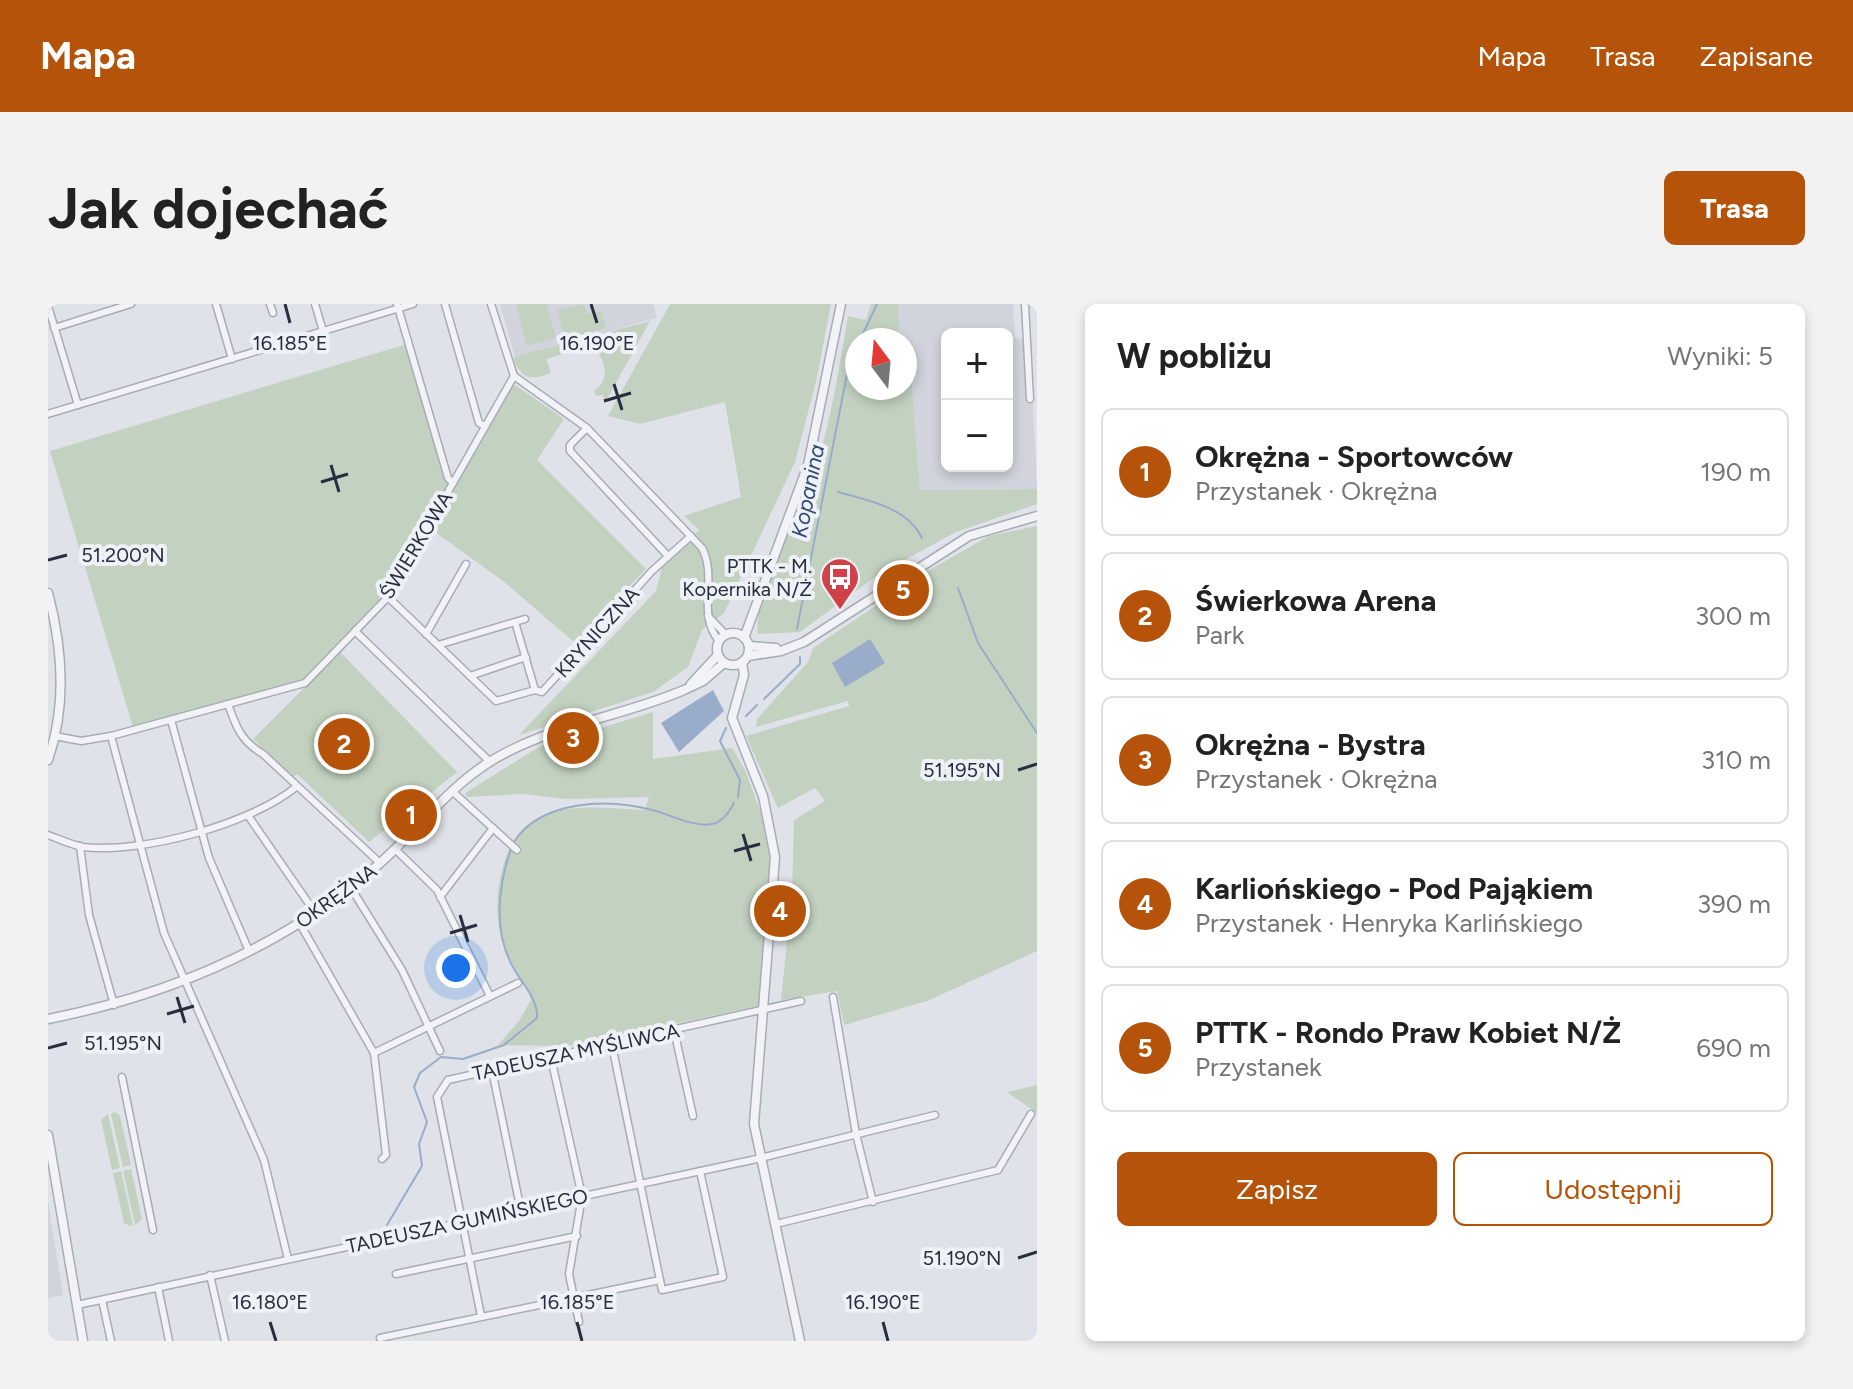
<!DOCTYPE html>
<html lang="pl">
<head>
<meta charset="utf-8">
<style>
	body { margin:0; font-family:Figtree,sans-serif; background:#f2f2f2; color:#222 }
	.controls { position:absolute; right:24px; top:24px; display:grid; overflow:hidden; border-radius:12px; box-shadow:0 4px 12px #0003 }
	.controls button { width:72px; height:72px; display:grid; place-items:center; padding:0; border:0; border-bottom:2px solid #e0e0e0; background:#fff; color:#222; font:40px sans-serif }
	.compass { position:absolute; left:797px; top:24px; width:72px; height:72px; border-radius:50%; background:#fff; box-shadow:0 4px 12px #0003; rotate:344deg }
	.you { position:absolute; left:408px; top:664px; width:28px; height:28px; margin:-20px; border:6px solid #fff; border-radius:50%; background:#1a73e8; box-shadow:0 0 0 12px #1a73e833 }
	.badge { display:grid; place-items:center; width:52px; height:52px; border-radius:50%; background:#b45309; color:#fff; font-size:26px; font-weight:700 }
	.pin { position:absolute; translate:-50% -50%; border:4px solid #fff; box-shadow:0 2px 8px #0006 }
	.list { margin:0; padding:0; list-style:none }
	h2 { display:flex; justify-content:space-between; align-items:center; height:104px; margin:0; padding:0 32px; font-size:34px }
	h2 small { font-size:26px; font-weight:400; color:#767676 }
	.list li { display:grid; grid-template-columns:52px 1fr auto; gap:24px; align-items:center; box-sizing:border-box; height:128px; margin:0 16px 16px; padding:0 16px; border:2px solid #e0e0e0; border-radius:12px }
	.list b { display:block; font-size:30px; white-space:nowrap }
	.list p { margin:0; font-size:26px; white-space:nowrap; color:#767676 }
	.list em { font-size:26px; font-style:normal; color:#767676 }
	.actions { display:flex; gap:16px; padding:24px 32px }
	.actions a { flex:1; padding:18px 0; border:2px solid #b45309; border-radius:12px; text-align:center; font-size:28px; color:#b45309 }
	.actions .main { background:#b45309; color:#fff }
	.map { position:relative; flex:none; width:989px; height:1037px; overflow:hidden; border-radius:12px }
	header { display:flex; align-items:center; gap:48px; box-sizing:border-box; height:112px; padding:0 40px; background:#b45309; color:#fff }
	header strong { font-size:38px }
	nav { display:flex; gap:44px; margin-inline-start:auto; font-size:28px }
	.intro { display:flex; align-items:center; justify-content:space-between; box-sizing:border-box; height:192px; padding:0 48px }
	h1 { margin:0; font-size:56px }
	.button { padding:20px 36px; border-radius:12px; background:#b45309; color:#fff; font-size:28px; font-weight:700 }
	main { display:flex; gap:48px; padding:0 48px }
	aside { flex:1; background:#fff; border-radius:12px; box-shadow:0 4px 12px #0003 }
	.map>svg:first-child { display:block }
	.built { fill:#d1d4dd; fill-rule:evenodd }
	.green { fill:#c3d2c0 }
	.water { fill:#99acc9 }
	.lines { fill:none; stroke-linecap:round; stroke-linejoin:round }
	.stream { stroke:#99acc9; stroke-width:2 }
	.minor-casing { stroke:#a8acb6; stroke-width:9 }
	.tertiary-casing { stroke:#a8acb6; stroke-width:11 }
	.minor { stroke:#f2f3f7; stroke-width:6 }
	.tertiary { stroke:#f2f3f7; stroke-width:8 }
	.ticks { fill:none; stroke:#272e40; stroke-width:3 }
	.labels { text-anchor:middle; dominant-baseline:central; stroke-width:8; stroke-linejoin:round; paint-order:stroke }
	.street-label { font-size:20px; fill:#272e40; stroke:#eef1f6 }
	.poi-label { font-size:20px; fill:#272e40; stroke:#eef1f6; text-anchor:end }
	.water-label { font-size:22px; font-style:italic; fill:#314974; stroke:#eef1f6 }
	.ticks-label { font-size:20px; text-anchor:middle; fill:#272e40; stroke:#eef1f6; stroke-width:8; stroke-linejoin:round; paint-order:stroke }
</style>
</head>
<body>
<header>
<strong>Mapa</strong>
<nav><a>Mapa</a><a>Trasa</a><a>Zapisane</a></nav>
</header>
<div class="intro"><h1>Jak dojechać</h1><a class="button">Trasa</a></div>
<main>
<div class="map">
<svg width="989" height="1037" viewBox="0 0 989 1037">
	<rect width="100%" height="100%" fill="#dfe2e8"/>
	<g class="built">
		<path d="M452 0H605L609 14 467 53Z"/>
		<path d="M850 0H965L967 34 982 36 989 185 872 186 862 59 857 58V36H852ZM899 30H959V162H899Z"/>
		<path d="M0 897 15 991 0 994Z"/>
	</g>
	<g class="green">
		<path d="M468 0H499L508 34 479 42Z"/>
		<path d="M536 0 539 10 553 7 558 24 517 34 509 6Z"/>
		<path d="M622 0H783L768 78 747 158 676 309 654 326 640 363 605 388 471 431 608 287 614 263 651 226 636 212 693 193 677 98 592 120 560 112Z"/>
		<path d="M823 0H850L852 36H809V84H857V58H862L872 186 989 185V200L908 228 831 270 752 328 710 330C704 289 751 212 766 169 783 119 791 64 800 12L818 16Z"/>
		<path d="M602 17 557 99 555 91 548 92 546 86C561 78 559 60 549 48L582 39 581 31 567 35 568 40 535 44 498 55 503 69C484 76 475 76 466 57V53Z"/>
		<path d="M359 40 400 182 336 292 255 377 85 423 2 147Z"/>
		<path d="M467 81 516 115 489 156 598 265 527 339 455 277 383 225 461 85Z"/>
		<path d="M989 222V647L879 697 796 721 789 687 733 696 744 590 746 516 777 497 767 484 730 504 698 432 801 402 800 397 708 423 709 415 760 358 765 344 878 268 941 232Z"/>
		<path d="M292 348 409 468 321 538 249 470 245 473 205 435Z"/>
		<path d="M605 408V455L684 444 697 466 723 536 711 702 521 742 450 741 471 717 483 696C477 674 460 660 454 636 447 611 448 588 455 563 473 491 538 503 597 506L601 493 517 495 476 490 419 493 417 489 491 443Z"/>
		<path d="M989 781V809L959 788Z"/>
		<path d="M67 808 72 812 83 861 75 863 63 810Z"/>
		<path d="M60 810 72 864 64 866 53 816Z"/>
		<path d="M83 865 94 915 87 921 75 867Z"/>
		<path d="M73 867 85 921 82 922 76 919 65 869Z"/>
	</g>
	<g class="water">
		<path d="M822 335 837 359 797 383 784 359Z"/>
		<path d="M665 386 676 407 631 448 613 419Z"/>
	</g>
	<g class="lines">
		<g class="stream">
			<path d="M812 36 829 0"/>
			<path d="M807 45 809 41"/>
			<path d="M790 188C821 197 859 203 874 234"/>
			<path d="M910 284 930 339 989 429"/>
			<path d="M749 325 802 55"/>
			<path d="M716 395 752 360V353"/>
			<path d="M698 412 709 401"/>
			<path d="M678 424 672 437 692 476 690 493"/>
			<path d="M466 538C493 496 560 494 604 506 621 510 647 524 664 520 675 518 681 508 686 499"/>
			<path d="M339 921 374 862 371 840 379 818 366 783 372 769 393 753 415 755 456 741 489 714C490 694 474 680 465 663 445 628 450 582 463 545"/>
		</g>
		<g class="minor-casing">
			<g id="minor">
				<path d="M168 0 184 55"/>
				<path d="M222 0 225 9"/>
				<path d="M267 0 275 27"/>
				<path d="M349 0 400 174 405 179"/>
				<path d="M397 0 431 119 437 122"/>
				<path d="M443 0 466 72 539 124 654 244C670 274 648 310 671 337"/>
				<path d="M977 0 982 95"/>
				<path d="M0 2 30 101"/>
				<path d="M6 24 83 0"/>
				<path d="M0 110 365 0"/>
				<path d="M539 124 522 141V147L620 252"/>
				<path d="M340 293 448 397 487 386 494 388 604 267 643 232"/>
				<path d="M660 312 678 331"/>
				<path d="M467 318 487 386"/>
				<path d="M307 327 442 458"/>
				<path d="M378 330 418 260"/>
				<path d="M390 341 477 315"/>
				<path d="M422 372 478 353"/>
				<path d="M180 400C188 423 193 437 215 450L332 559"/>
				<path d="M123 416 161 554 201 647"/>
				<path d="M7 432 33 437 63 432 257 379 340 293 466 72"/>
				<path d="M63 432 116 629 216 856 240 955"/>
				<path d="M404 487 469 546"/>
				<path d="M201 513 268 610"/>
				<path d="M0 531C11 535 24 541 35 543 94 550 203 520 248 483"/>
				<path d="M32 542 41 611 66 701"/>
				<path d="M347 545 389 586 442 692"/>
				<path d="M303 584 354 666 392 747"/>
				<path d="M392 593 445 524"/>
				<path d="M252 620 326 749 338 851 334 855"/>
				<path d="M785 693 808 830 825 898"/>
				<path d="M626 726 645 812"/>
				<path d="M564 741 614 986 675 973 652 867"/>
				<path d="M326 749 470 679"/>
				<path d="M503 754 534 892 521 970 531 1018"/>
				<path d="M444 766 473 907"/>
				<path d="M74 773 105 926"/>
				<path d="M728 920 950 866 983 810"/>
				<path d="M348 970 529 932"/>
				<path d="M162 971 177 1037"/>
				<path d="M110 983 121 1037"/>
				<path d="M54 996 63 1037"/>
				<path d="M29 1001 704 856 887 811"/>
				<path d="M433 1012 389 793 400 776 753 697"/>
				<path d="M332 1034 612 976"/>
			</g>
		</g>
		<g class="tertiary-casing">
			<g id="tertiary">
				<path d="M0 289C15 345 19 401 0 456"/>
				<circle cx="685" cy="345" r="16"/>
				<path d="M696 334 760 161 793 0"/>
				<path d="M701 342 728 344"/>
				<path d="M700 352 733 347 756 338 921 232 989 212"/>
				<path d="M694 358 696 371 684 414 715 492 727 553 706 820 752 1037"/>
				<path d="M643 380 670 351"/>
				<path d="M0 715C121 691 237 642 331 560 369 527 399 484 443 457 502 421 573 413 636 386L655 377 676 359"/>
				<path d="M0 831 35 1037"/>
			</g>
		</g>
		<use href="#minor" class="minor"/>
		<use href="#tertiary" class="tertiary"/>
	</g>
	<path class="ticks" d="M237 0 242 19M543 0 549 19M566 80 574 106M556 97 583 89M283 161 291 188M273 178 300 170M0 256 19 251M970 466 989 460M695 530 703 557M686 547 712 540M412 611 420 638M402 629 429 621M129 693 137 719M119 710 146 702M0 744 19 739M970 954 989 948M222 1018 228 1037M529 1018 534 1037M835 1018 840 1037"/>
	<defs>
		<g id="bus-pin" transform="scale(2)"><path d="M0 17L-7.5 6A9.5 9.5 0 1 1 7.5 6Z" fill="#d0414a" stroke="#eef1f6"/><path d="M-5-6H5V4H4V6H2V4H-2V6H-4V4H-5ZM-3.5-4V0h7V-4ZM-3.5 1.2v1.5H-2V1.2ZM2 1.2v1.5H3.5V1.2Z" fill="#fff"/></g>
	</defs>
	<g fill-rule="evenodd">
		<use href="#bus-pin" x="792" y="273"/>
	</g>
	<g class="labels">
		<g class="street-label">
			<text transform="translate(368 241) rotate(-59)">ŚWIERKOWA</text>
			<text transform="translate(549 328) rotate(-48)">KRYNICZNA</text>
			<text transform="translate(288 592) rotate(-36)">OKRĘŻNA</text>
			<text transform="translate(528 748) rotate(-12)">TADEUSZA MYŚLIWCA</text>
			<text transform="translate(419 917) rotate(-12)">TADEUSZA GUMIŃSKIEGO</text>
		</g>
		<g class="poi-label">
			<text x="764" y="262">PTTK - M.<tspan x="764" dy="23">Kopernika N/Ż</tspan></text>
		</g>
		<g class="water-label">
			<text transform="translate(760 187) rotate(-79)">Kopanina</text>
		</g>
	</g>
	<g class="ticks-label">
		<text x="242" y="46">16.185°E</text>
		<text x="549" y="46">16.190°E</text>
		<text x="75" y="258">51.200°N</text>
		<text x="914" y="473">51.195°N</text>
		<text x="75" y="746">51.195°N</text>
		<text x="914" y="961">51.190°N</text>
		<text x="222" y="1005">16.180°E</text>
		<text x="529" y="1005">16.185°E</text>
		<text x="835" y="1005">16.190°E</text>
	</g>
</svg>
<div class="controls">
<button>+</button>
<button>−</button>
</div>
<svg class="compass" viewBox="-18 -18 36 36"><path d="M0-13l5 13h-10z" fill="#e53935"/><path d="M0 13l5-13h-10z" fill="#767676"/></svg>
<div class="you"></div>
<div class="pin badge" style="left:363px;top:511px">1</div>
<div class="pin badge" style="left:296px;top:440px">2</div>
<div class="pin badge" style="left:525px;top:434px">3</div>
<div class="pin badge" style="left:732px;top:607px">4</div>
<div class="pin badge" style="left:855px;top:286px">5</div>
</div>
<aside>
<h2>W pobliżu<small>Wyniki: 5</small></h2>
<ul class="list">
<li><span class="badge">1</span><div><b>Okrężna - Sportowców</b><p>Przystanek · Okrężna</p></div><em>190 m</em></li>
<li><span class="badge">2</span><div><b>Świerkowa Arena</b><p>Park</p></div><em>300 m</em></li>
<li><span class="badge">3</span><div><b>Okrężna - Bystra</b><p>Przystanek · Okrężna</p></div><em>310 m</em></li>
<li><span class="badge">4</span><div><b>Karliońskiego - Pod Pająkiem</b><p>Przystanek · Henryka Karlińskiego</p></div><em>390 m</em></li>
<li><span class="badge">5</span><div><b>PTTK - Rondo Praw Kobiet N/Ż</b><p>Przystanek</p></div><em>690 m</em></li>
</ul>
<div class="actions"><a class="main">Zapisz</a><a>Udostępnij</a></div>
</aside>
</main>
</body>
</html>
